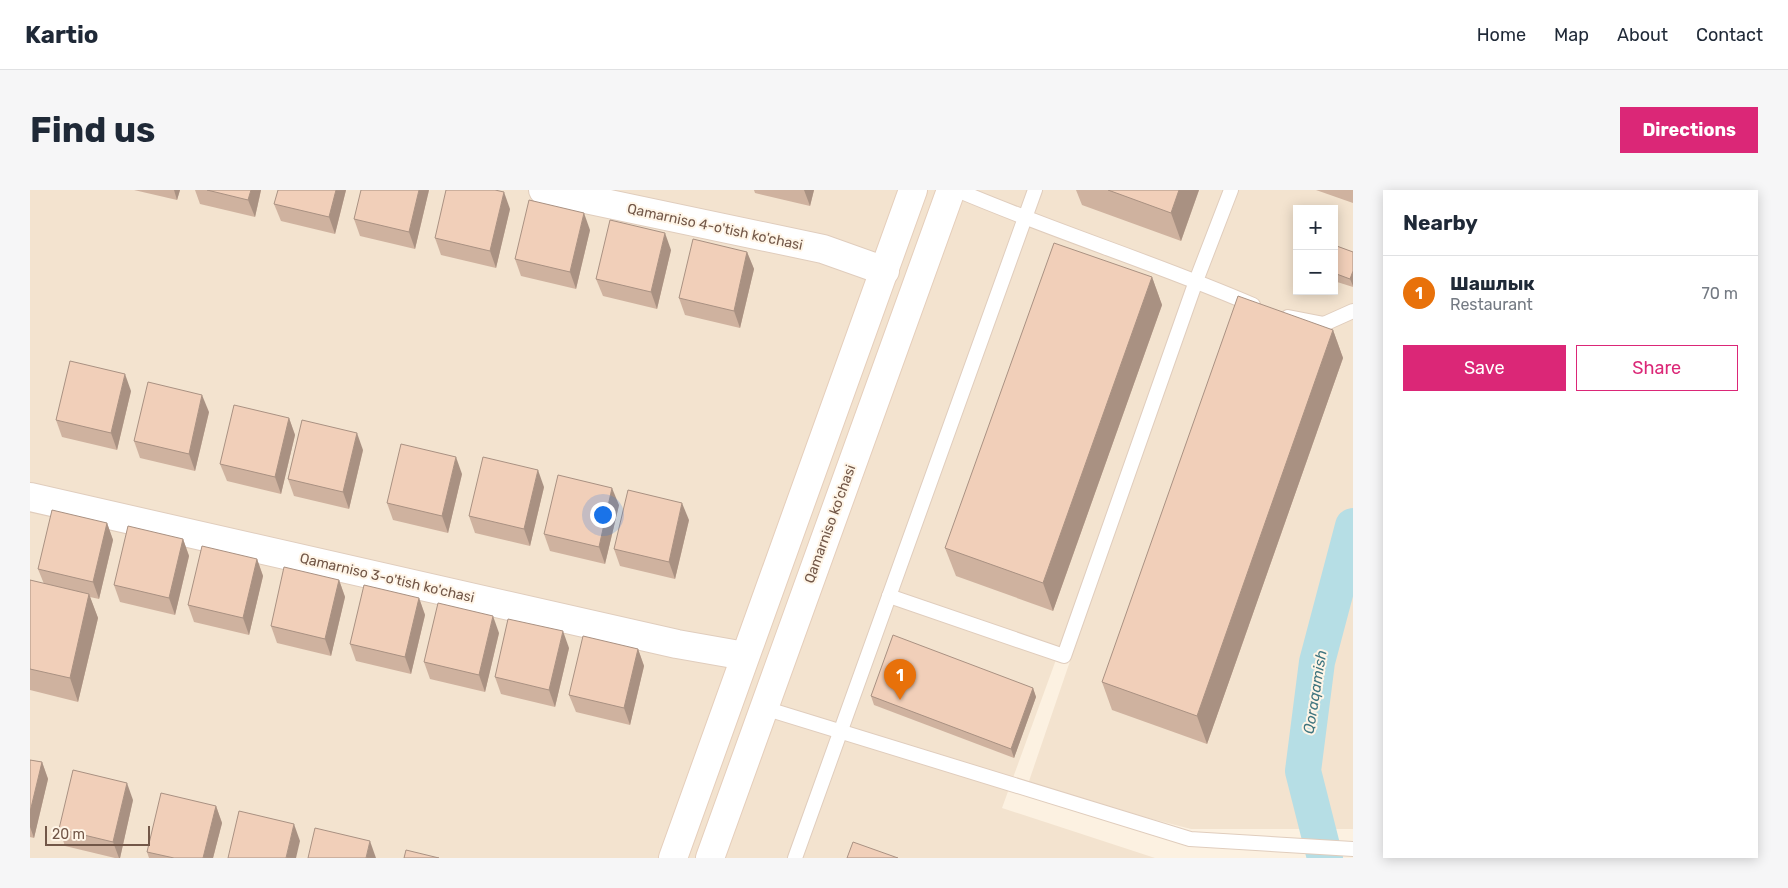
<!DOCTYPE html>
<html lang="en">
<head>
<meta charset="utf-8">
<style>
	body { margin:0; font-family:Rubik,sans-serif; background:#f6f6f7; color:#1f2937 }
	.controls { position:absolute; right:15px; top:15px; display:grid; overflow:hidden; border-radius:0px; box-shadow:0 2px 12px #0003 }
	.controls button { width:45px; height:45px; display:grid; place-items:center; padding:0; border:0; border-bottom:1px solid #e0e1e3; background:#fff; color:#1f2937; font:25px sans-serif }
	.scale { position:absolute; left:15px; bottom:12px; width:105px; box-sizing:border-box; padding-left:5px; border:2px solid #725748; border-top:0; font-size:14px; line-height:18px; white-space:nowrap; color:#725748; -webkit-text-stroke:4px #fff5e7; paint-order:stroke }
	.you { position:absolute; left:572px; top:324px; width:18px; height:18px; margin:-12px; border:4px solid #fff; border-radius:50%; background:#1a73e8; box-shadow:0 0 0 8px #1a73e833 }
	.badge { display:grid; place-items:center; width:32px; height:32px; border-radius:50%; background:#db2777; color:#fff; font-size:16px; font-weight:700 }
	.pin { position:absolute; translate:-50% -41px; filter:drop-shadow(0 1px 2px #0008) }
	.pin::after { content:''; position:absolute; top:26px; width:18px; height:15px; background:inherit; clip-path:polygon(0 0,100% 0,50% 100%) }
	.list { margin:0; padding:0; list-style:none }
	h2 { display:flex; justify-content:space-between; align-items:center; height:65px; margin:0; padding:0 20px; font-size:21px }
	h2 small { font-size:16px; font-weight:400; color:#747a83 }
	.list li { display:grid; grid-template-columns:32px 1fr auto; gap:15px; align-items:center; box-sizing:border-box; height:75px; padding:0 20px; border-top:1px solid #e0e1e3 }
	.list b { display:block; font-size:19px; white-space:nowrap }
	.list p { margin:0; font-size:16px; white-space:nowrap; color:#747a83 }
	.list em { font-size:16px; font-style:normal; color:#747a83 }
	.actions { display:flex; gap:10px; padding:15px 20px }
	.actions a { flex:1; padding:11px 0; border:1px solid #db2777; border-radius:0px; text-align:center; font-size:18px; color:#db2777 }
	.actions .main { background:#db2777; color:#fff }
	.map { position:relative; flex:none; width:1323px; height:668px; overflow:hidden; border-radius:0px }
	header { display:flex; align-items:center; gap:30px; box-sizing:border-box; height:70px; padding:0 25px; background:#fff; border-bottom:1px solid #e0e1e3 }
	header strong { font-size:24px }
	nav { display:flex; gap:28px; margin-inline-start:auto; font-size:18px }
	.intro { display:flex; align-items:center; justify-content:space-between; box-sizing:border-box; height:120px; padding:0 30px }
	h1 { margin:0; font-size:35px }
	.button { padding:12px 22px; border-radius:0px; background:#db2777; color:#fff; font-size:18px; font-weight:700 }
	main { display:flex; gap:30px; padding:0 30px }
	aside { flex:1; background:#fff; border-radius:0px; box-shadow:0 2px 12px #0003 }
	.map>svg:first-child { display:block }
	.residential { fill:#f3e3cf; fill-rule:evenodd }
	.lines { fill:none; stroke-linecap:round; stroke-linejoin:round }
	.canal { stroke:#b6dee5; stroke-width:36 }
	.lane-casing { stroke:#e0cdbd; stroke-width:16 }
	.street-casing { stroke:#e0cdbd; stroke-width:30 }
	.secondary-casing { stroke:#e5cebb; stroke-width:30 }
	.lane { stroke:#fff; stroke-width:14 }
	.street { stroke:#fff; stroke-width:28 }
	.secondary { stroke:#fff; stroke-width:28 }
	.wall { fill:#cfb29f }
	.shaded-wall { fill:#a99182 }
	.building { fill:#f1cfb9; stroke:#a99182 }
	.labels { text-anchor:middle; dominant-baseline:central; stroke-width:4; stroke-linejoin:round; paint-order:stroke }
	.street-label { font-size:14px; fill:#725748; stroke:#fff5e7 }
	.water-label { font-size:15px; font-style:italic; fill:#3f757f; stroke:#fff5e7 }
</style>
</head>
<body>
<header>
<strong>Kartio</strong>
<nav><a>Home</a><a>Map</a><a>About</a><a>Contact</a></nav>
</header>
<div class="intro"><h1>Find us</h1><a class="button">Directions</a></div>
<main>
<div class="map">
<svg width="1323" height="668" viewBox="0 0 1323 668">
	<rect width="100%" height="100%" fill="#fcf1e1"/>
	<g class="residential">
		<path d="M0 0H1197L972 618 1125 668H0Z"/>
		<path d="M1201 0H1323V639H1161L997 597ZM1267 19H1304V101H1267Z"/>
	</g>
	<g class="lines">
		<path class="canal" d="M1295 668 1273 581 1287 472 1323 336"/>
		<g class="lane-casing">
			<g id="lane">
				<path d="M927 0C1025 42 1126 73 1223 115"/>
				<path d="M1258 127 1294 134 1323 121"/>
				<path d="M859 406 1034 466 1166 91 1201 0"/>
				<path d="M734 518 1160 649 1323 659"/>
				<path d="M765 668 1005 0"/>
			</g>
		</g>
		<g class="street-casing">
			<g id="street">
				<path d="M513 0 793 59 855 81"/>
				<path d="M0 307 647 454 715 466"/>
			</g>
		</g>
		<g class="secondary-casing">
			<g id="secondary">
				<path d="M643 668 883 0"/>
				<path d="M680 668 921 0"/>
			</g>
		</g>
		<use href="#lane" class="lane"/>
		<use href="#street" class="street"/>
		<use href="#secondary" class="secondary"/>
	</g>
	<g class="wall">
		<path d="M104 0H150L147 10Z"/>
		<path d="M165 0H231L225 27 170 14Z"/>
		<path d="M316 0 305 44 251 31 244 14Z"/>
		<path d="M399 0 385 59 330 46 324 29Z"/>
		<path d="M724 0H784L780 16 725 3Z"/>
		<path d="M1046 0H1169L1151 51 1052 15Z"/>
		<path d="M1286 0H1323V13Z"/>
		<path d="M480 19 466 78 411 65 405 48Z"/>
		<path d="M560 40 546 99 491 86 485 69Z"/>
		<path d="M1304 55 1323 62V97L1304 91Z"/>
		<path d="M641 60 627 119 573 106 566 89Z"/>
		<path d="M717 62 724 79 710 138 655 125 649 108Z"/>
		<path d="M1122 87 1132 115 1023 421 926 386 915 358Z"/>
		<path d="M1303 140 1313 168 1177 554 1082 520 1072 492Z"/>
		<path d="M101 201 87 260 32 247 26 230Z"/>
		<path d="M179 222 165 281 110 268 104 251Z"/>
		<path d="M259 228 265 245 251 304 197 291 190 274Z"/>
		<path d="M333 260 319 319 264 306 258 289Z"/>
		<path d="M432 284 418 343 363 330 357 313Z"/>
		<path d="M514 297 500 356 445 343 439 326Z"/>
		<path d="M589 315 575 374 520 361 514 344Z"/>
		<path d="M659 330 645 389 590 376 584 359Z"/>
		<path d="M77 333 83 350 69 409 60 407 68 428 48 512 0 500V390L14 394 8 379Z"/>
		<path d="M153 349 159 366 145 425 90 412 84 395Z"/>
		<path d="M227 369 233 386 219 445 164 432 158 415Z"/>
		<path d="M309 390 315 407 301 466 247 453 241 436Z"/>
		<path d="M389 408 395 425 381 484 326 471 320 454Z"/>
		<path d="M469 443 455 502 400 489 394 472Z"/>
		<path d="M539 458 525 517 471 504 465 487Z"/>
		<path d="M608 459 614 476 600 535 546 522 539 505Z"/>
		<path d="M1003 498 1006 507 984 568 844 515 841 506Z"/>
		<path d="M0 570 12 572 18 589 4 648 0 647Z"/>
		<path d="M103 610 90 668H85L35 656 29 639Z"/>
		<path d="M186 616 192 633 183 668H119L117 662Z"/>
	</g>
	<g class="shaded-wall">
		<path d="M144 0H150L147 10Z"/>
		<path d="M221 0H231L225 27 218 10Z"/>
		<path d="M306 0H316L305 44 299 27Z"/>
		<path d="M389 0H399L385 59 379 42Z"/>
		<path d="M774 0H784L780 16Z"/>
		<path d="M1149 0H1169L1151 51 1141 23Z"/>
		<path d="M474 2 480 19 466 78 460 61Z"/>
		<path d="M554 23 560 40 546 99 540 82Z"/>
		<path d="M635 43 641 60 627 119 621 102Z"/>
		<path d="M717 62 724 79 710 138 704 121Z"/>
		<path d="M1323 81V96L1320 89Z"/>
		<path d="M1122 87 1132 115 1023 421 1013 393Z"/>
		<path d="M1303 140 1313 168 1177 554 1167 526Z"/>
		<path d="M95 184 101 201 87 260 81 243Z"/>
		<path d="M172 205 179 222 165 281 159 264Z"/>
		<path d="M259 228 265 245 251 304 245 287Z"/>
		<path d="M327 243 333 260 319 319 313 302Z"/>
		<path d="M426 267 432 284 418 343 412 326Z"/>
		<path d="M508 280 514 297 500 356 494 339Z"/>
		<path d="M582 298 589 315 575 374 569 357Z"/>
		<path d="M652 313 659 330 645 389 639 372Z"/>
		<path d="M77 333 83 350 69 409 63 392Z"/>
		<path d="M153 349 159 366 145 425 139 408Z"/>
		<path d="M227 369 233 386 219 445 213 428Z"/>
		<path d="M309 390 315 407 301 466 295 449Z"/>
		<path d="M59 404 68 428 48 512 40 488Z"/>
		<path d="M389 408 395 425 381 484 375 467Z"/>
		<path d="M463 426 469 443 455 502 449 485Z"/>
		<path d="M533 441 539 458 525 517 519 500Z"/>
		<path d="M608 459 614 476 600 535 594 518Z"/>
		<path d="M1003 498 1006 507 984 568 981 559Z"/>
		<path d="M12 572 18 589 4 648 0 637V622Z"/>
		<path d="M97 593 103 610 90 668H89L83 652Z"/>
		<path d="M186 616 192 633 183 668H173Z"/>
		<path d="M264 634 270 651 266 668H256Z"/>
		<path d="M340 651 346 668H336Z"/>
	</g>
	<g class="building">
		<path d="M177 0H221L218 10Z"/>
		<path d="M248 0H306L299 27 244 14Z"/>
		<path d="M331 0H389L379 42 324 29Z"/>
		<path d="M416 0H465L474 2 460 61 405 48Z"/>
		<path d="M1078 0H1149L1141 23Z"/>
		<path d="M499 10 554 23 540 82 485 69Z"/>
		<path d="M580 30 635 43 621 102 566 89Z"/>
		<path d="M663 49 717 62 704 121 649 108Z"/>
		<path d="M1024 53 1122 87 1013 393 915 358Z"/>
		<path d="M1304 55 1323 62V81L1320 89 1304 83Z"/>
		<path d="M1208 106 1303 140 1167 526 1072 492Z"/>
		<path d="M40 171 95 184 81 243 26 230Z"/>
		<path d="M118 192 172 205 159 264 104 251Z"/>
		<path d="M204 215 259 228 245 287 190 274Z"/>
		<path d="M272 230 327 243 313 302 258 289Z"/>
		<path d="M371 254 426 267 412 326 357 313Z"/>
		<path d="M453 267 508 280 494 339 439 326Z"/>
		<path d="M528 285 582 298 569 357 514 344Z"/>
		<path d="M598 300 652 313 639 372 584 359Z"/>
		<path d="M22 320 77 333 63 392 8 379Z"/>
		<path d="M98 336 153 349 139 408 84 395Z"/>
		<path d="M172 356 227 369 213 428 158 415Z"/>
		<path d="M254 377 309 390 295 449 241 436Z"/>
		<path d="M0 390 59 404 40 488 0 479Z"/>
		<path d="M334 395 389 408 375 467 320 454Z"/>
		<path d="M408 413 463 426 449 485 394 472Z"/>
		<path d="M478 429 533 441 519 500 465 487Z"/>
		<path d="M863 445 1003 498 981 559 841 506Z"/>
		<path d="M553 446 608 459 594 518 539 505Z"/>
		<path d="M0 570 12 572 0 622Z"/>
		<path d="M43 580 97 593 83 652 29 639Z"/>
		<path d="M131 603 186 616 173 668H144L117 662Z"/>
		<path d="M209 621 264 634 256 668H198Z"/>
		<path d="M285 638 340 651 336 668H278Z"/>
		<path d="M823 652 868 668H817Z"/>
		<path d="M376 660 409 668H374Z"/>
	</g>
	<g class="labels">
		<g class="street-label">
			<text transform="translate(685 37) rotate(12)">Qamarniso 4-o'tish ko'chasi</text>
			<text transform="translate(800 334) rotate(-70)">Qamarniso ko'chasi</text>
			<text transform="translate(357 388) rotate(13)">Qamarniso 3-o'tish ko'chasi</text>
		</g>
		<g class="water-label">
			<text transform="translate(1285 502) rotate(-81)">Qoraqamish</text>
		</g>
	</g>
</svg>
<div class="controls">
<button>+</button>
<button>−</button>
</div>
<div class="scale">20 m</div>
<div class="you"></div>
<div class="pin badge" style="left:870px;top:510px;background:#e8710a">1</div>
</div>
<aside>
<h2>Nearby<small></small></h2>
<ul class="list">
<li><span class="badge" style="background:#e8710a">1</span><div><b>Шашлык</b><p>Restaurant</p></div><em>70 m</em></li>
</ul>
<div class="actions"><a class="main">Save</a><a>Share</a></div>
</aside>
</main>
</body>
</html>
